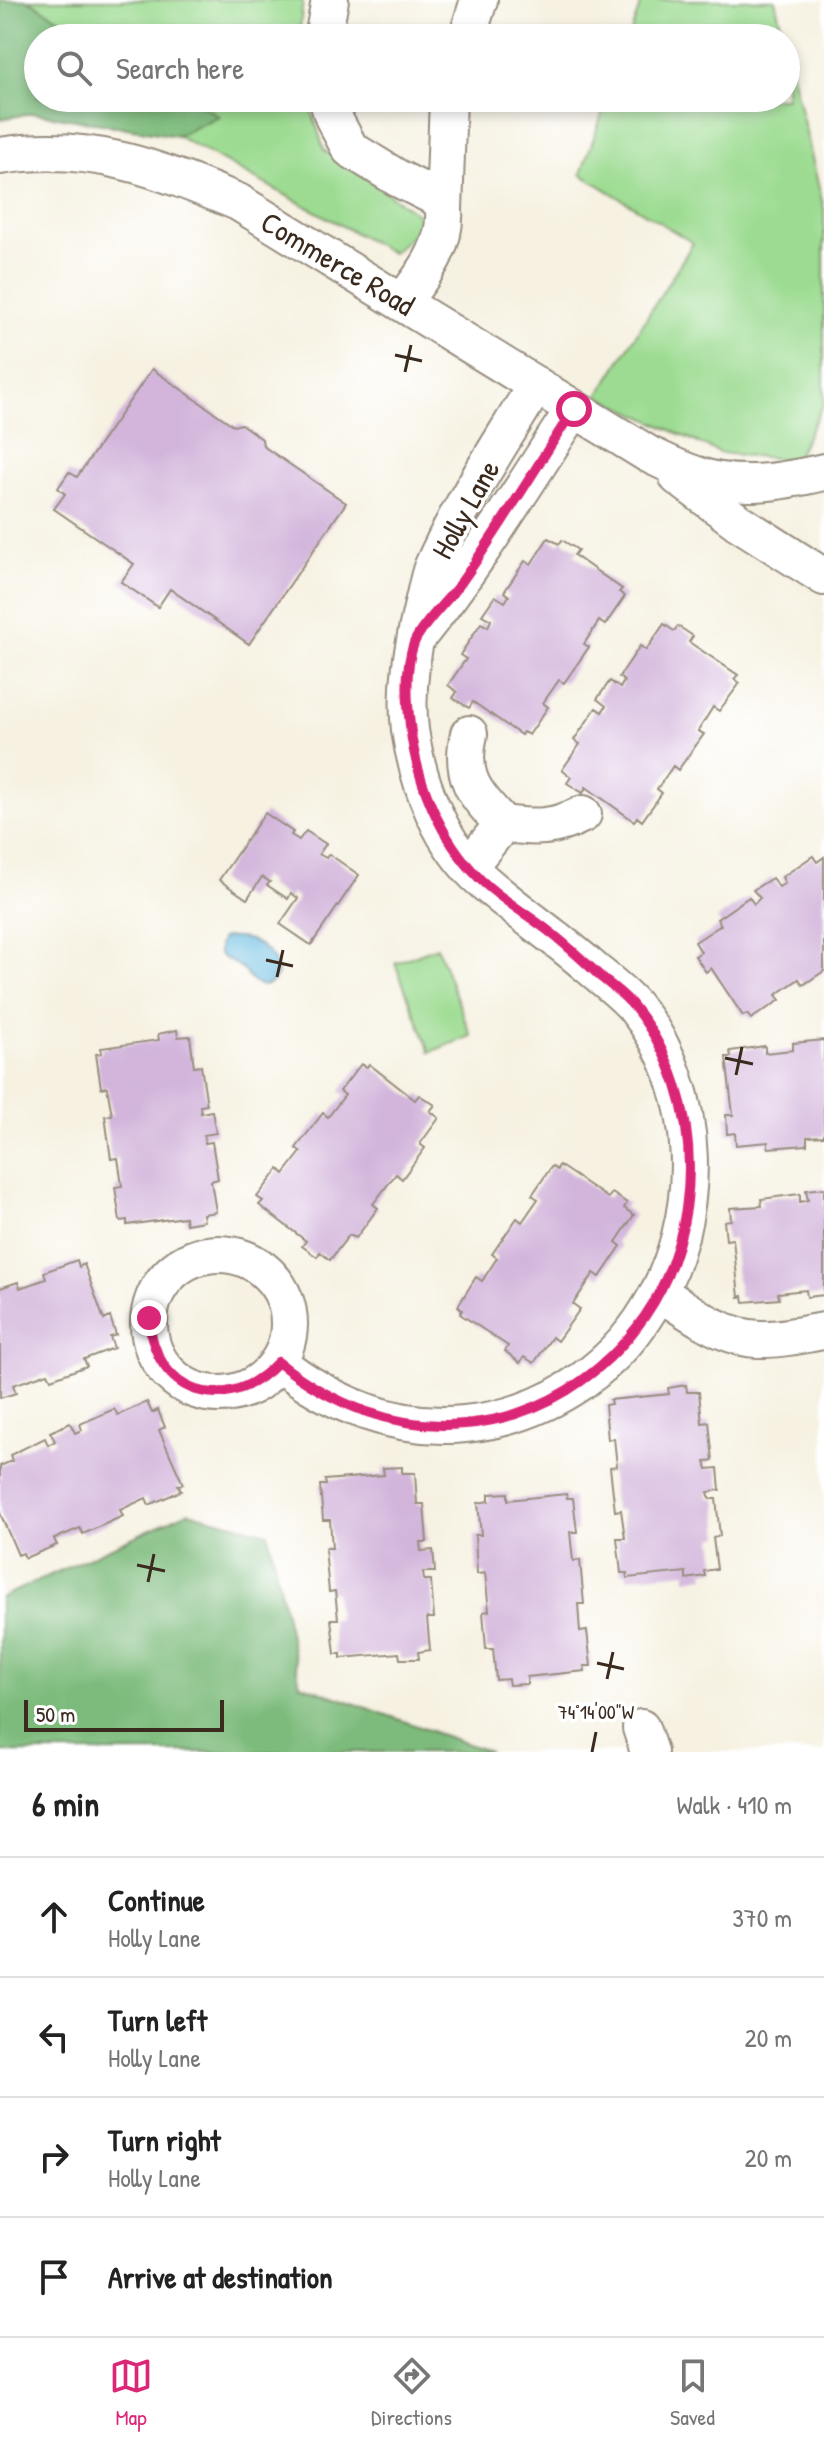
<!DOCTYPE html>
<html lang="en">
<head>
<meta charset="utf-8">
<style>
	body { margin:0; font-family:"Patrick Hand",sans-serif; background:#f2f2f2; color:#222 }
	.scale { position:absolute; left:24px; bottom:20px; width:200px; box-sizing:border-box; padding-left:8px; border:4px solid #3b2a1e; border-top:0; font-size:22px; line-height:28px; white-space:nowrap; color:#3b2a1e; -webkit-text-stroke:6px #fff; paint-order:stroke }
	.stop { position:absolute; width:24px; height:24px; margin:-18px; border:6px solid #db2777; border-radius:50%; background:#fff }
	.stop.end { background:#db2777; border-color:#fff; box-shadow:0 2px 8px #0008 }
	.list { margin:0; padding:0; list-style:none }
	h2 { display:flex; justify-content:space-between; align-items:center; height:104px; margin:0; padding:0 32px; font-size:34px }
	h2 small { font-size:26px; font-weight:400; color:#767676 }
	.list li { display:grid; grid-template-columns:52px 1fr auto; gap:24px; align-items:center; box-sizing:border-box; height:120px; padding:0 32px; border-top:2px solid #e0e0e0 }
	.list b { display:block; font-size:30px; white-space:nowrap }
	.list p { margin:0; font-size:26px; white-space:nowrap; color:#767676 }
	.list em { font-size:26px; font-style:normal; color:#767676 }
	.icon { flex:none; width:44px; height:44px; fill:none; stroke:currentColor; stroke-width:2; stroke-linecap:round; stroke-linejoin:round }
	.map { position:relative; flex:none; width:824px; height:1752px; overflow:hidden }
	.search { position:absolute; background:#fff; box-shadow:0 4px 12px #0003; left:24px; right:24px; top:24px; height:88px; display:flex; align-items:center; gap:20px; box-sizing:border-box; padding:0 28px; border-radius:44px; color:#767676; font-size:30px }
	.sheet { height:584px; background:#fff }
	nav { display:flex; justify-content:space-around; align-items:center; box-sizing:border-box; height:112px; border-top:2px solid #e0e0e0; background:#fff; font-size:22px; color:#767676 }
	nav a { display:grid; justify-items:center; gap:4px }
	nav .on { color:#db2777 }
	.map>svg:first-child { display:block }
	.green { fill:#9cdb91; stroke:#6c8258; stroke-width:2 }
	.forest { fill:#7dbb7b; stroke:#5c724c; stroke-width:2 }
	.water { fill:#64bae1; stroke:#507280; stroke-width:2 }
	.building { fill:#d3b5db }
	.lines { fill:none; stroke-linecap:round; stroke-linejoin:round }
	.minor-casing { stroke:#988e80; stroke-width:40 }
	.minor { stroke:#fff; stroke-width:36 }
	.route { stroke:#db2777; stroke-width:10 }
	.ticks { fill:none; stroke:#3b2a1e; stroke-width:3 }
	.labels { text-anchor:middle; dominant-baseline:central; stroke-width:7; stroke-linejoin:round; paint-order:stroke }
	.street-label { font-size:30px; fill:#3b2a1e; stroke:#fff }
	.ticks-label { font-size:20px; text-anchor:middle; fill:#3b2a1e; stroke:#fff; stroke-width:7; stroke-linejoin:round; paint-order:stroke }
</style>
</head>
<body>
<div class="map">
<svg width="824" height="1752" viewBox="0 0 824 1752">
	<rect width="100%" height="100%" fill="#fff"/>
	<filter id="ink" filterUnits="userSpaceOnUse"><feTurbulence type="fractalNoise" baseFrequency=".0125" numOctaves="2"/><feDisplacementMap in="SourceGraphic" scale="16" xChannelSelector="R" yChannelSelector="G"/><feConvolveMatrix kernelMatrix="1 2 1 2 8 2 1 2 1" color-interpolation-filters="sRGB"/></filter>
	<filter id="wash" filterUnits="userSpaceOnUse"><feTurbulence type="fractalNoise" baseFrequency=".006" numOctaves="4" result="noise"/><feDisplacementMap in="SourceGraphic" scale="32" xChannelSelector="R" yChannelSelector="G"/><feGaussianBlur stdDeviation="1.8" result="paint"/><feColorMatrix in="noise" values="0 0 0 0 0 0 0 0 0 0 0 0 0 0 0 0 0 1.4 0 .05"/><feComposite in="paint" operator="in"/></filter>
	<g filter="url(#wash)">
		<rect width="100%" height="100%" fill="#f6f1e1"/>
		<g class="green">
			<path d="M28 0H303L299 38H91Z"/>
			<path d="M642 0H775L784 38H629Z"/>
			<path d="M786 48 824 209V403L795 460 720 453 598 396 693 243 581 174 608 98H786Z"/>
			<path d="M190 98H308L324 150 428 221 392 253 177 136 218 116Z"/>
			<path d="M437 947 471 1036 430 1052 395 963Z"/>
		</g>
		<g class="forest">
			<path d="M0 0H28L91 38H38V98H190L219 116 177 136 33 113 0 119Z"/>
			<path d="M188 1512 268 1533 300 1684 490 1752H0V1598Z"/>
		</g>
		<path class="water" d="M226 937C235 939 244 937 252 941 269 948 293 977 264 986 245 983 250 972 237 965 230 961 225 960 219 954V945L222 938Z"/>
		<g id="blocks">
			<g class="building">
				<path d="M152 369 234 426 241 424 262 439 263 446 346 503 249 644 170 589 158 607 121 582 134 564 54 509 65 494 58 488 69 472 77 477Z"/>
				<path d="M548 538 559 544 562 540 578 550 574 555 622 589 619 592 625 596 605 625 599 621 584 644 589 647 564 683 559 680 543 703 548 707 529 735 523 732 521 735 473 702 469 708 453 698 457 692 448 685 466 659 460 655 481 623 488 627 491 620 482 615 495 596 505 602 509 596 504 592 525 561 531 564Z"/>
				<path d="M664 624 674 631 678 626 693 636 689 642 738 675 734 679 740 683 719 711 713 707 698 731 704 734 678 770 673 766 657 789 662 793 642 821 637 817 634 821 586 787 583 793 567 783 571 777 562 770 580 744 574 740 596 708 602 712 606 706 597 699 610 681 620 688 624 681 619 677 640 646 646 650Z"/>
				<path d="M265 813 293 832 291 835 299 840 306 831 326 844 319 854 326 858 329 854 359 875 311 945 280 924 298 898 291 893 288 899 267 885 270 882 262 877 247 899 219 880Z"/>
				<path d="M813 856 817 862 824 857V971L803 985 799 979 776 995 780 1000 751 1019 747 1014 743 1016 711 968 706 972 695 956 701 952 695 942 721 925 717 919 749 897 754 904 760 898 753 890 772 878 779 887 785 883 782 877Z"/>
				<path d="M177 1030 178 1037 190 1036 194 1067 201 1066 207 1105 200 1106 201 1113 212 1111 216 1133 204 1135 205 1143 212 1142 218 1179 211 1181 216 1212 203 1214 204 1221 186 1224 185 1217 127 1225V1220L120 1221 115 1187 122 1186 118 1158 111 1159 105 1116 112 1115 107 1087 101 1088 96 1054 102 1053 101 1048 159 1040 158 1034Z"/>
				<path d="M824 1040V1136L807 1137V1145L768 1148V1142L736 1145 735 1133 727 1134 726 1115H733L726 1057H731L730 1051 765 1046V1053L793 1050V1043Z"/>
				<path d="M361 1064 367 1067 369 1064 415 1100 419 1095 435 1105 430 1111 439 1118 420 1144 425 1148 402 1179 396 1174 373 1204 378 1208 356 1238 349 1235 330 1260 320 1252 317 1257 302 1246 306 1241 259 1205 263 1201 257 1197 279 1169 284 1174 301 1152 296 1148 323 1113 328 1117 345 1095 340 1091Z"/>
				<path d="M559 1165 608 1198 612 1193 627 1203 624 1208 634 1215 616 1242 621 1246 600 1277 594 1273 573 1304 580 1309 557 1341 552 1337 534 1363 524 1357 520 1363 505 1351 508 1346 460 1314 462 1310 458 1306 476 1277 482 1281 497 1258 492 1254 517 1218 522 1222 538 1199 532 1195 552 1166 557 1170Z"/>
				<path d="M824 1188V1295L807 1297 806 1290 778 1293 779 1299 744 1302 743 1296 739 1297 733 1239 726 1240 724 1221 731 1220 730 1208 762 1206 761 1199 800 1194V1202L808 1200 806 1190Z"/>
				<path d="M77 1260 79 1267 84 1264 104 1320 110 1317 116 1335 110 1337 114 1348 84 1359 87 1366 51 1379 48 1373 13 1385 16 1393 0 1398V1288L18 1282 20 1288 46 1279 44 1272Z"/>
				<path d="M686 1385 687 1392H699L702 1423 709 1422 713 1461 705 1462 707 1469 718 1468 720 1490 708 1492 710 1499H716L720 1536 713 1538 717 1569 704 1571 705 1576 686 1579V1572L627 1578V1573H621L617 1538H625L621 1510 615 1511 610 1467 617 1466 614 1438 608 1440 605 1405 611 1404 610 1400 669 1394 668 1388Z"/>
				<path d="M147 1402 152 1413 158 1410 165 1427 159 1430 183 1484 178 1485 181 1491 149 1505 146 1498 120 1510 123 1516 83 1534 80 1528 54 1539 57 1545 25 1558 23 1553 18 1555 0 1513V1466L12 1461 10 1455 45 1438 48 1445 55 1441 50 1432 70 1423 75 1433 82 1430 80 1424 114 1409 118 1415Z"/>
				<path d="M402 1467V1473H415L417 1504H424L427 1542H420L421 1551 433 1550 435 1572H423L424 1580H431L434 1618H427L430 1650 418 1652 419 1659H400L399 1653 341 1658V1654H335L331 1619H338L335 1591 329 1592 325 1548H332L330 1520H323L320 1485H326L325 1480 384 1475 383 1468Z"/>
				<path d="M508 1493V1500L566 1494 567 1498H573L577 1532H570L573 1561 580 1560 584 1604H578L580 1632 587 1631 591 1666H584L585 1671 527 1677V1684L509 1685 508 1679 496 1680 493 1649H486L483 1612 489 1611 485 1573 477 1574 475 1535H481L478 1503 489 1501V1494Z"/>
			</g>
		</g>
	</g>
	<g filter="url(#ink)">
		<use href="#blocks" fill-opacity="0" stroke="#988e80" stroke-width="2"/>
		<g class="lines">
			<g class="minor-casing">
				<g id="minor">
					<path d="M323 38 330 0"/>
					<path d="M467 38 479 0"/>
					<path d="M327 98 333 117 350 149 399 179 443 201C450 241 426 272 403 301"/>
					<path d="M0 156C90 141 158 169 238 202L648 454C663 461 678 469 694 474 736 490 781 482 824 472"/>
					<path d="M444 209 448 98"/>
					<path d="M678 477 738 522 824 577"/>
					<path d="M420 634C477 563 524 485 574 409"/>
					<path d="M469 734C459 776 474 794 503 824"/>
					<path d="M469 866 503 824C536 828 553 829 583 814"/>
					<circle cx="219" cy="1324" r="70"/>
					<path d="M659 1292C689 1312 724 1339 761 1339 781 1340 804 1334 824 1331"/>
					<path d="M278 1362C331 1404 396 1431 465 1424 540 1417 610 1374 649 1309 705 1219 704 1090 634 1006 622 992 604 979 589 966 556 937 518 912 484 882 441 846 418 784 410 730 405 687 413 646 423 604 426 592 428 579 432 568 460 504 500 445 536 385"/>
					<path d="M641 1728 649 1752"/>
				</g>
			</g>
			<use href="#minor" class="minor"/>
		</g>
	</g>
	<g class="lines" filter="url(#ink)">
		<path class="route" d="M149 1318C154 1395 226 1418 278 1362 331 1404 396 1431 465 1424 538 1418 603 1377 645 1316 674 1274 689 1220 689 1168 689 1111 671 1053 635 1008 626 996 613 987 602 978 584 961 566 944 546 929 524 912 499 898 480 879 440 839 416 781 410 725 407 701 405 667 414 643 420 627 448 600 460 584 500 528 536 467 574 409"/>
	</g>
	<path class="ticks" d="M395 355 422 361M405 372 411 345M266 960 293 966M277 977 283 950M725 1058 753 1064M736 1075 742 1047M137 1565 165 1571M148 1582 154 1554M597 1663 624 1669M607 1679 613 1652M592 1752 596 1732"/>
	<g class="labels">
		<g class="street-label">
			<text transform="translate(338 263) rotate(31)">Commerce Road</text>
			<text transform="translate(465 509) rotate(-61)">Holly Lane</text>
		</g>
	</g>
	<g class="ticks-label">
		<text x="596" y="1719">74°14'00"W</text>
	</g>
</svg>
<div class="scale">50 m</div>
<div class="stop" style="left:574px;top:409px"></div>
<div class="stop end" style="left:149px;top:1318px"></div>
<div class="search"><svg class="icon" aria-label="search" viewBox="0 0 24 24"><circle cx="10" cy="10" r="6"/><path d="M15 15l6 6"/></svg>Search here</div>
</div>
<section class="sheet">
<h2>6 min<small>Walk · 410 m</small></h2>
<ul class="list">
<li><svg class="icon" aria-label="ahead" viewBox="0 0 24 24"><path d="M12 20V5M6 11l6-6 6 6"/></svg><div><b>Continue</b><p>Holly Lane</p></div><em>370 m</em></li>
<li><svg class="icon" aria-label="left" viewBox="0 0 24 24"><path d="M17 20v-9H6M10 6l-5 5 5 5"/></svg><div><b>Turn left</b><p>Holly Lane</p></div><em>20 m</em></li>
<li><svg class="icon" aria-label="right" viewBox="0 0 24 24"><path d="M7 20v-9h11M14 6l5 5-5 5"/></svg><div><b>Turn right</b><p>Holly Lane</p></div><em>20 m</em></li>
<li><svg class="icon" aria-label="arrive" viewBox="0 0 24 24"><path d="M6 21V4h12l-3 4 3 4H6"/></svg><div><b>Arrive at destination</b></div></li>
</ul>
</section>
<nav>
<a class="on"><svg class="icon" aria-label="map" viewBox="0 0 24 24"><path d="M3 6l6-2 6 2 6-2v14l-6 2-6-2-6 2zM9 4v14M15 6v14"/></svg>Map</a>
<a><svg class="icon" aria-label="directions" viewBox="0 0 24 24"><path d="M12 3l9 9-9 9-9-9zM9 14v-3h6M13 9l2 2-2 2"/></svg>Directions</a>
<a><svg class="icon" aria-label="saved" viewBox="0 0 24 24"><path d="M7 4h10v16l-5-4-5 4z"/></svg>Saved</a>
</nav>
</body>
</html>
